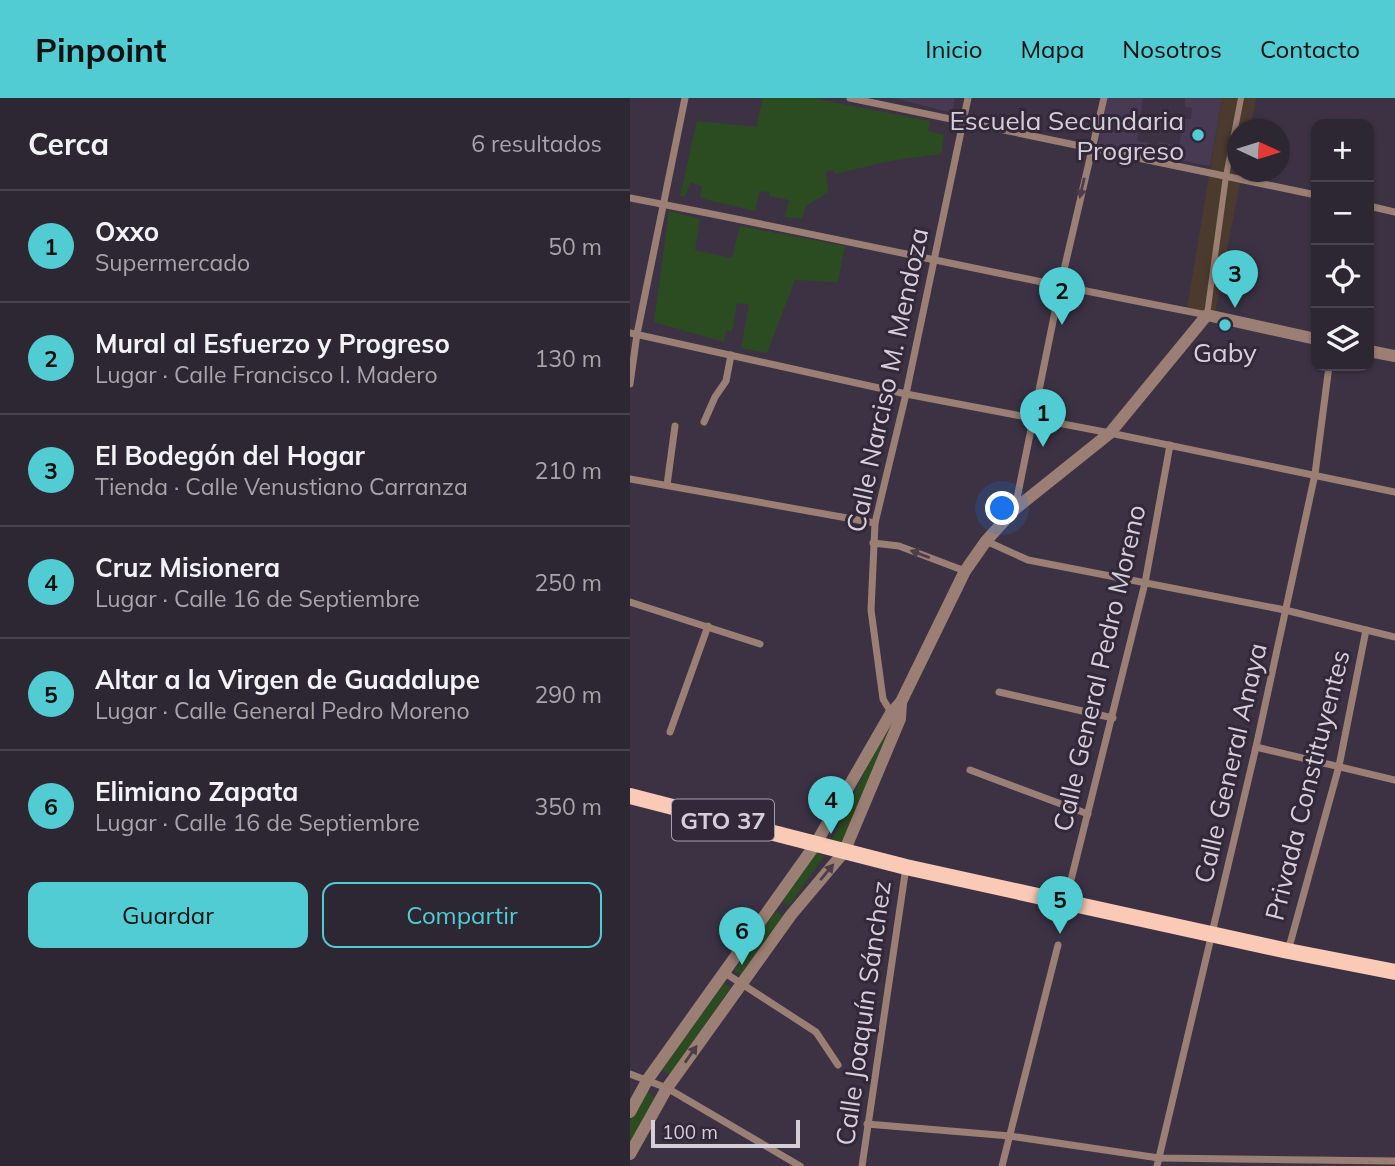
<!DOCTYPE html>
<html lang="es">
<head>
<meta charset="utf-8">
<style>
	body { margin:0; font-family:Mulish,sans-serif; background:#352e3b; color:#f1f3f6 }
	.controls { position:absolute; right:21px; top:21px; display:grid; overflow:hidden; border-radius:14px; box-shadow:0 2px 5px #0004 }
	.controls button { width:63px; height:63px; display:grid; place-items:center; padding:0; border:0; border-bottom:2px solid #48434e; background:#2d2633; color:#f1f3f6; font:35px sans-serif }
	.compass { position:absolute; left:597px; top:21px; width:63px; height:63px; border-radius:50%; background:#2d2633; box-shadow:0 2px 5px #0004; rotate:94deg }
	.scale { position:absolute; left:21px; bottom:18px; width:149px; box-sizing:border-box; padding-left:7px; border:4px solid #d5cfda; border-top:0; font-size:19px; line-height:24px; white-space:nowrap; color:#d5cfda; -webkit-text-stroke:5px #32283a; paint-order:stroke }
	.you { position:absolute; left:373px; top:411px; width:24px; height:24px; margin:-18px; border:5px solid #fff; border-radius:50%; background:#1a73e8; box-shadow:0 0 0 10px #1a73e833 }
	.badge { display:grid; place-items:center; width:46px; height:46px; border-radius:50%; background:#51ccd2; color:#111; font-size:23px; font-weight:700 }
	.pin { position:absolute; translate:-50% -58px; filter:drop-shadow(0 2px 4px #0008) }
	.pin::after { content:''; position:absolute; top:37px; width:24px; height:21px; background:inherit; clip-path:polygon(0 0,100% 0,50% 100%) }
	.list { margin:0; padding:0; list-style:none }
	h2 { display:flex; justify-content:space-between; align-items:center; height:91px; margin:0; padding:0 28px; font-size:30px }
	h2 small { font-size:23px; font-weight:400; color:#a7a5ac }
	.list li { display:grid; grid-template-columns:46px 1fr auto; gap:21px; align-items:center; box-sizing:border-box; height:112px; padding:0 28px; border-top:2px solid #48434e }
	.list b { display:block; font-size:26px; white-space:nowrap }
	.list p { margin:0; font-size:23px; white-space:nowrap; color:#a7a5ac }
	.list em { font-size:23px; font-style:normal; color:#a7a5ac }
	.actions { display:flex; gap:14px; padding:21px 28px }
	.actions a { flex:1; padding:16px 0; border:2px solid #51ccd2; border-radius:14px; text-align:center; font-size:24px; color:#51ccd2 }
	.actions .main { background:#51ccd2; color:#111 }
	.icon { flex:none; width:38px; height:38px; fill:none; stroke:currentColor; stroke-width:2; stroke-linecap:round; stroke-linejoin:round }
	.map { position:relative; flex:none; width:765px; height:1068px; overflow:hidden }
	header { display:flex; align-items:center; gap:42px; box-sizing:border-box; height:98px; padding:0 35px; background:#51ccd2; color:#111 }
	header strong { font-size:33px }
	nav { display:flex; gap:38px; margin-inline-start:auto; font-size:24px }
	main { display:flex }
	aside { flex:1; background:#2d2633 }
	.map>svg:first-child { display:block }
	.commercial { fill:#4b3b2f }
	.built { fill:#473a52 }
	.green { fill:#2b4c21 }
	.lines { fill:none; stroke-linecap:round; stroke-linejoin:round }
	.pedestrian { stroke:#9c7f74; stroke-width:6 }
	.minor { stroke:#9c7f74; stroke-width:7 }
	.tertiary { stroke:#9c7f74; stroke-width:12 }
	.primary { stroke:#facab7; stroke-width:16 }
	.oneway { fill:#4c3e48 }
	.poi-dot { fill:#51ccd2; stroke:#32283a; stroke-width:2.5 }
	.labels { text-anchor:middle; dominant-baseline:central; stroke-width:6; stroke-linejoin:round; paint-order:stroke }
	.shield { fill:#32283a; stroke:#a49daa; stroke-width:2 }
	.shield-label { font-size:24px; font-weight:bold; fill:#d5cfda }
	.poi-label { font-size:26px; fill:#d5cfda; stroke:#32283a; text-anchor:end }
	.street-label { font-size:26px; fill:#d5cfda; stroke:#32283a }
</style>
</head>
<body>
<header>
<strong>Pinpoint</strong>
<nav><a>Inicio</a><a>Mapa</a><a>Nosotros</a><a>Contacto</a></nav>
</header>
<main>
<aside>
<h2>Cerca<small>6 resultados</small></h2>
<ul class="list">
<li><span class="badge">1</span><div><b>Oxxo</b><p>Supermercado</p></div><em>50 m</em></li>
<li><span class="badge">2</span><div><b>Mural al Esfuerzo y Progreso</b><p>Lugar · Calle Francisco I. Madero</p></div><em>130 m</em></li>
<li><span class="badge">3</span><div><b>El Bodegón del Hogar</b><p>Tienda · Calle Venustiano Carranza</p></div><em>210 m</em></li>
<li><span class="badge">4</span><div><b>Cruz Misionera</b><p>Lugar · Calle 16 de Septiembre</p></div><em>250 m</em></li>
<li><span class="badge">5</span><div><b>Altar a la Virgen de Guadalupe</b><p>Lugar · Calle General Pedro Moreno</p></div><em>290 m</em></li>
<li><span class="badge">6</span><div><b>Elimiano Zapata</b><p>Lugar · Calle 16 de Septiembre</p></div><em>350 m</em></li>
</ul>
<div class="actions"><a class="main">Guardar</a><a>Compartir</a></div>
</aside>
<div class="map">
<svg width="765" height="1068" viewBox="0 0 765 1068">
	<rect width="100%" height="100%" fill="#3c3244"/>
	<path class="commercial" d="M592 0H626L620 31 608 32V74H612L585 215 557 210Z"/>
	<g class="built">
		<path d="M264 0H325L322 15Z"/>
		<path d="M478 0H513L507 43 520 45 518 56 468 47Z"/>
		<path d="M555 0H592L580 68 527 58 529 44 549 48 554 21H561L562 10 555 9Z"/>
	</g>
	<g class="green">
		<path d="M133 0H182L300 23 298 33 314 37 311 56 260 63 205 76 203 72 196 73 198 94 176 108 172 121 155 119 159 102 139 98V94L129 93 125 113 70 100 72 88 61 84 55 98H50L67 23 126 29Z"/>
		<path d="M39 113 70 121 65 152 102 160 110 128 215 148 208 184 165 182 137 255 111 250 119 207 107 205 102 234 96 232 94 244 24 224Z"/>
		<path d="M259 633 210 748 201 744 253 636Z"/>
		<path d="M186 754 194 758 159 808 152 803Z"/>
		<path d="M146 813 153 818 111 877 104 872Z"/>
		<path d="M94 885 100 890 40 977 32 972Z"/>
		<path d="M16 994 25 999 0 1045V1023Z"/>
	</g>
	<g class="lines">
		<path class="pedestrian" d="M577 217 596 78 611 0"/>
		<g class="minor">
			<path d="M220 0 686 97"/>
			<path d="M0 100C193 137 384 180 577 217"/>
			<path d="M739 108 765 114"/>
			<path d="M0 235 276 296 480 335 765 394"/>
			<path d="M0 286 7 236 55 0"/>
			<path d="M74 324 85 299 96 283 101 257"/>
			<path d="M0 381 245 425"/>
			<path d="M37 387 45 328"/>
			<path d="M385 410 430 189 474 0"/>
			<path d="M356 443 398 462 655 512 765 539"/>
			<path d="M243 445 269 448 335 473"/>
			<path d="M0 504 130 546"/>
			<path d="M369 594 483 620"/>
			<path d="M262 616 253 601 241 512 245 425 276 296 338 0"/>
			<path d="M40 634 78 528"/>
			<path d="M626 649 765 682"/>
			<path d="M340 672 458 716"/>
			<path d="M436 802 515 485 540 347"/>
			<path d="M658 853 709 668 736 532"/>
			<path d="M95 875 186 934 208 967"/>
			<path d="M0 976 37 990 170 1068"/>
			<path d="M237 1026 380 1038 529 1060 765 1063"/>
			<path d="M232 1068 276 769"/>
			<path d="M372 1068 428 847"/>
			<path d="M527 1068 626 649 685 376 699 268"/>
		</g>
		<g class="tertiary">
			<path d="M739 253 765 258"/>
			<path d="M0 1014 18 981 185 747 261 615 271 604 335 473 356 443 385 411 480 335 577 217 686 241"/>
			<path d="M0 1056 37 990 161 817 214 754 270 621 271 604"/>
		</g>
		<path class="primary" d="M0 698 276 769 658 853 765 874"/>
	</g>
	<defs><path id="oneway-solid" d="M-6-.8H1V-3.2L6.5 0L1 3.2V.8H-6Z" transform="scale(1.75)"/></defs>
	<g class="oneway">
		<use href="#oneway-solid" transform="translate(452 90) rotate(103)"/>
		<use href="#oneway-solid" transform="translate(290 456) rotate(-159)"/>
		<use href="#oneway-solid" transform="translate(197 774) rotate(-50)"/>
		<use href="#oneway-solid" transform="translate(61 956) rotate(-55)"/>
	</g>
	<g class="poi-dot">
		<circle cx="568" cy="37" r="7"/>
		<circle cx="595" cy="227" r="7"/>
	</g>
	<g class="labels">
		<rect class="shield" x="42" y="701.5" width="102" height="41" rx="5"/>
		<g class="shield-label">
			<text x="93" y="722">GTO 37</text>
		</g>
		<g class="poi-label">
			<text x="554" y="22">Escuela Secundaria<tspan x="554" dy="30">Progreso</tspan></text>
			<text x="595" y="254" text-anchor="middle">Gaby</text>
		</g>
		<g class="street-label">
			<text transform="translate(257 282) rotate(-78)">Calle Narciso M. Mendoza</text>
			<text transform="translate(469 570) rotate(-77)">Calle General Pedro Moreno</text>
			<text transform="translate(600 665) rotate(-77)">Calle General Anaya</text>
			<text transform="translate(677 687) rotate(-76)">Privada Constituyentes</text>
			<text transform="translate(233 915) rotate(-82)">Calle Joaquín Sánchez</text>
		</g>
	</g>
</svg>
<div class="controls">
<button>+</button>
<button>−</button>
<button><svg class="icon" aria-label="locate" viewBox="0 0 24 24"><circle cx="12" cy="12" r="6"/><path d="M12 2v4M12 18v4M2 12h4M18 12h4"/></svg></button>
<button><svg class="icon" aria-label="layers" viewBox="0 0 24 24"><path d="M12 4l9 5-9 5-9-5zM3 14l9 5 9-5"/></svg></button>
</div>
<svg class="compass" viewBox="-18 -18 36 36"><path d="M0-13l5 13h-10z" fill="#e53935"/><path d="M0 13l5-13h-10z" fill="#a7a5ac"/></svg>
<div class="scale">100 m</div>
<div class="you"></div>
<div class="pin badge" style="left:413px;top:349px">1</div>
<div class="pin badge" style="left:432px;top:227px">2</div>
<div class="pin badge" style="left:605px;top:210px">3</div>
<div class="pin badge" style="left:201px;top:736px">4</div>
<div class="pin badge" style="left:430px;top:836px">5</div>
<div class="pin badge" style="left:112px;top:867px">6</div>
</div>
</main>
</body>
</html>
